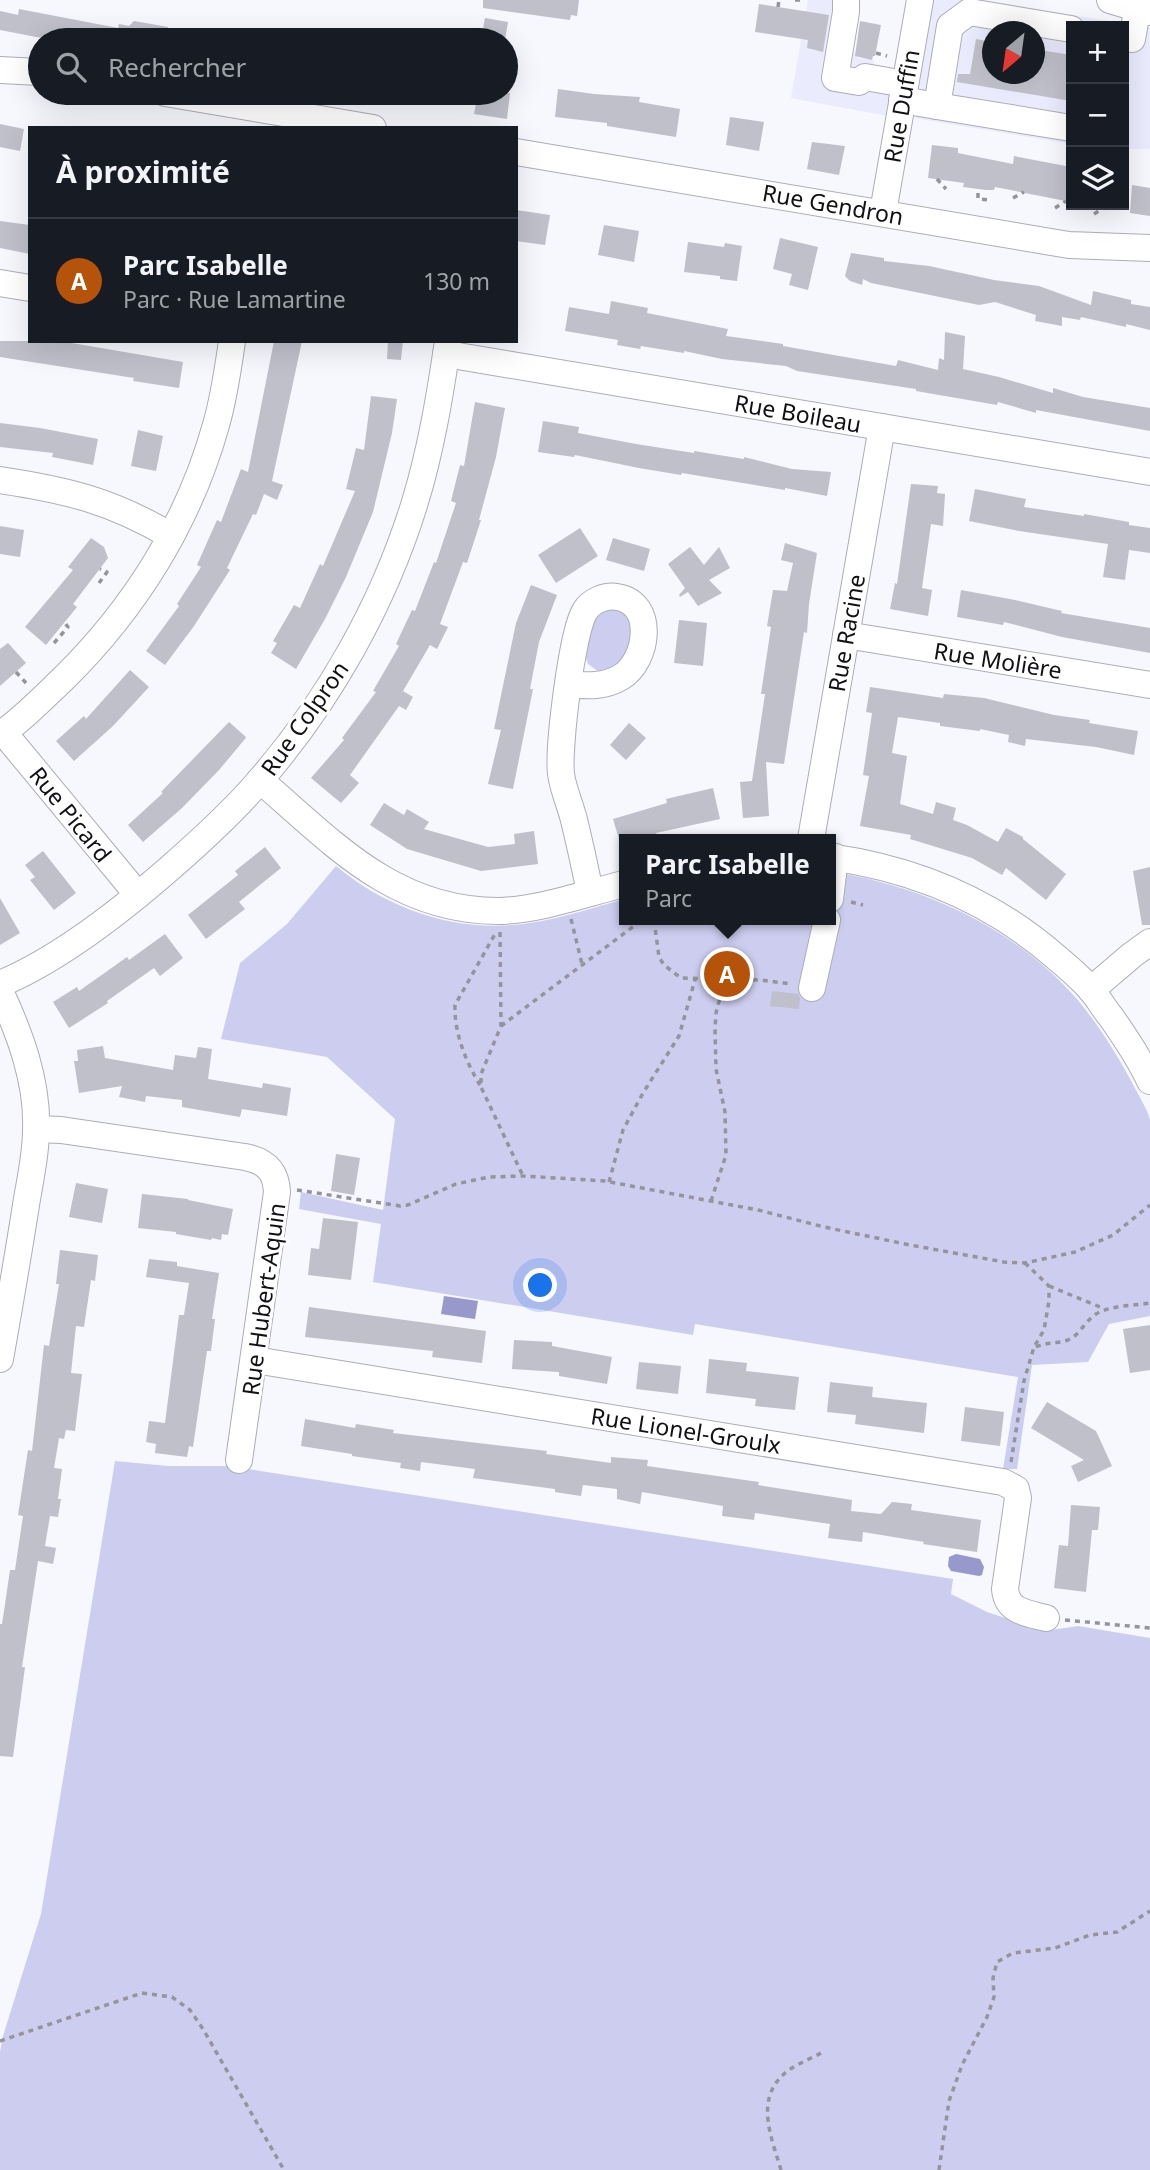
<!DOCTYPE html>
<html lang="fr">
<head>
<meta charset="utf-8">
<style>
	body { margin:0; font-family:"Noto Sans",sans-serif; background:#20242c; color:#f1f3f6 }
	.controls { position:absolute; right:21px; top:21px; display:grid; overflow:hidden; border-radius:0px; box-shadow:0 7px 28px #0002 }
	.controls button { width:63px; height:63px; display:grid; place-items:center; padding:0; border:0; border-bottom:2px solid #363941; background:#171b24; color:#f1f3f6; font:35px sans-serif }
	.compass { position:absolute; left:982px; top:21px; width:63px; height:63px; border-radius:50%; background:#171b24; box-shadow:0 7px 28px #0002; rotate:209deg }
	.you { position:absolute; left:541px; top:1286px; width:24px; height:24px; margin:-18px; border:5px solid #fff; border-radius:50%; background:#1a73e8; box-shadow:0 0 0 10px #1a73e833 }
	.badge { display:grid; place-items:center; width:46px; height:46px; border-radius:50%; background:#b45309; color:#fff; font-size:23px; font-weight:700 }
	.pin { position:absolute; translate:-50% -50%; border:4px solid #fff; box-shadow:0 2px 7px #0006 }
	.popup { position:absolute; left:619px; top:834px; width:217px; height:91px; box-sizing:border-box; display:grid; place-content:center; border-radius:0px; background:#171b24; filter:drop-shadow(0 2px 5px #0005); font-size:23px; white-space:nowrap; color:#9ea1a6 }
	.popup b { font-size:26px; color:#f1f3f6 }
	.popup::after { content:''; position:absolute; left:50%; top:100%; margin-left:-14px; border:14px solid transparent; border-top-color:#171b24 }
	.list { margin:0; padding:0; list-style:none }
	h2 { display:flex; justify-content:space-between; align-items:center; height:91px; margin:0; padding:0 28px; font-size:30px }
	h2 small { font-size:23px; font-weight:400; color:#9ea1a6 }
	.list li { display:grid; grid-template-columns:46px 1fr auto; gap:21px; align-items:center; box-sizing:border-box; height:126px; padding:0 28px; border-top:2px solid #363941 }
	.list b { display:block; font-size:26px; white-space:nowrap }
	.list p { margin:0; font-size:23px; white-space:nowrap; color:#9ea1a6 }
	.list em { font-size:23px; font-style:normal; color:#9ea1a6 }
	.icon { flex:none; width:38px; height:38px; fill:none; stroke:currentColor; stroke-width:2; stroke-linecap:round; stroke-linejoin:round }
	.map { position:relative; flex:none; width:1150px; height:2170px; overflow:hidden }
	.search { position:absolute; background:#171b24; box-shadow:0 7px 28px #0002; left:28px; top:28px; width:490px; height:77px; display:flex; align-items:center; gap:18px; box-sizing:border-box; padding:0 24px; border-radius:38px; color:#9ea1a6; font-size:26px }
	.panel { position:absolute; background:#171b24; box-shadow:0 7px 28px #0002; left:28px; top:126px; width:490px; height:217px; border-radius:0px }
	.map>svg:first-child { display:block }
	.built { fill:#ebebfe; fill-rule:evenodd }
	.green { fill:#cdcdf0 }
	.water { fill:#9998cd }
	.building { fill:#bfc0ca }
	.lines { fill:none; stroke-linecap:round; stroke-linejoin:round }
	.minor-casing { stroke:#adadb8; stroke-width:28 }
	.path { stroke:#94949a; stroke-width:3.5; stroke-dasharray:5 5; stroke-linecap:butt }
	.minor { stroke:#fff; stroke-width:26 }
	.labels { text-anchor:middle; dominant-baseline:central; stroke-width:6; stroke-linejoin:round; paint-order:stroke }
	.street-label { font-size:23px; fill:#111115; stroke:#fff }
</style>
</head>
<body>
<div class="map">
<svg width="1150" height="2170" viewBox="0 0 1150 2170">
	<rect width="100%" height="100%" fill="#f7f7fe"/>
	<g class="built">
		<path d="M808 0H853L850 51 858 52 857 58 874 60V65L895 69 888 116 791 98Z"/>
		<path d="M933 0H982L1150 28V149H1124V26H1071V144L913 118ZM992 32H1034V74H992Z"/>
	</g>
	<g class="green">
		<path d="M619 607 633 620C629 649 632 664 599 672L588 664 585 655 590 623 601 609Z"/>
		<path d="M336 866C390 911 460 934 530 923 562 918 593 908 624 899V920H830L846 874C933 891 1016 930 1076 998 1105 1032 1127 1072 1147 1111L1150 1120V1316L1109 1324 1088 1362 1032 1365 1017 1469H1003L1018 1377 695 1324 693 1335 373 1282 381 1224 299 1209 301 1192 383 1210 395 1119 327 1057 221 1039 240 963 287 924Z"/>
		<path d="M115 1461 168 1466H228L248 1469 953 1579 951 1594 987 1612 1044 1631 1078 1626 1150 1638V2170H0V2052L3 2036 41 1914Z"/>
	</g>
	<g class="water">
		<path d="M444 1296 478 1301 475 1319 441 1314Z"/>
		<path d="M956 1554 980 1559 984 1567 982 1575 979 1576 951 1571 948 1566 949 1557Z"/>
	</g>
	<g class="building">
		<path d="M483 0H579L577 16 571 15 570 20 483 8Z"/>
		<path d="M759 4 829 15 823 52 807 48 808 40 755 32Z"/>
		<path d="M19 9 118 28 119 24 129 26 134 21 168 27 166 40H52L0 30V11L18 15Z"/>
		<path d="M485 18 508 22 505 40 481 39Z"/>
		<path d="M860 21 881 25 875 56H873L872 60 855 56Z"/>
		<path d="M976 39 992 42V74H1034V49L1071 55V101L957 82 958 74H970Z"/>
		<path d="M558 89 594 94 640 97 639 102 680 109 676 137 607 126V123L555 117Z"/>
		<path d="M478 93H510L507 119 474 114Z"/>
		<path d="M730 117 764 122 759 151 726 145Z"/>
		<path d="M0 124 24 129 20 151 0 147Z"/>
		<path d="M812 142 845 146 839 175 807 169Z"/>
		<path d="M932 145 958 148V153L1013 164 1014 156 1071 167V202L995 187 994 190H986L963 187 964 183 928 178Z"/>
		<path d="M1132 185 1150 188V216L1130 213Z"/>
		<path d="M516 210 550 215 545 245 516 241Z"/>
		<path d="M0 221 30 225V254L0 248Z"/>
		<path d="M604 225 639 231 634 262 598 255Z"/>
		<path d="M780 238 818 247 808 290 789 285 792 274 773 269Z"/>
		<path d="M688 242 724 247 725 243 742 246 737 281 720 279V276L684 272Z"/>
		<path d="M851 253 884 258V261L929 266 994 280 1039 286 1091 305 1093 291 1131 300V304L1150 307V330L1126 324V327L1081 317 1080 320 1062 317V326L1035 321 1036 315 995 302 979 305 871 283 863 279 862 285 850 281 845 276Z"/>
		<path d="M611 301 648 308 647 313 728 329 726 336 783 344V346L896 366 898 360 938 370 939 358 944 360 945 332 965 336 963 369 999 377 1053 393V388L1083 397 1150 408V431L1036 410V413L998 402 997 405 916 391V389L797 371 786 366 722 359 684 351V353L641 346 640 349 617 345 618 340 565 331 569 307 609 314Z"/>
		<path d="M0 341H60L183 362 179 388 133 381 134 378 0 357Z"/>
		<path d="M274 341H302L272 481 283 485 277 500 264 494 256 515 253 514 227 568 230 570 194 626 165 665 146 651 179 606 177 604 201 567 197 565 217 520 221 522 241 469 248 472Z"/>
		<path d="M388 341H403L401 360 387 359Z"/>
		<path d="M371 396 397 399 392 433 373 512 346 577 325 619 296 669 271 653 277 643 273 641 294 605 300 608 320 564 323 566 355 491 346 489 356 448 364 450Z"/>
		<path d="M475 402 505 408 496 457 479 520H481L467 563 463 562 440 624 448 627 437 649 430 645 403 691 413 697 406 710 399 706 350 775 359 783 341 803 311 778 344 740 342 738 376 692 373 691 399 646 396 644 412 610 415 611 434 562 436 563 456 503 451 501 460 465 464 466Z"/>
		<path d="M543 421 579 427 578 433 636 444 694 453V451L744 459V457L792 469 831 472 827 496 785 488V490L682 473 681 475 639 468 575 455 574 457 538 452Z"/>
		<path d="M0 423 40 428 98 439 93 465 52 457 53 453 0 447Z"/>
		<path d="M138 430 163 436 156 471 131 466Z"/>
		<path d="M911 484 938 486 937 493 945 494 943 526 931 524 922 588 932 590 928 616 890 609 895 583 897 584Z"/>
		<path d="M975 489 1026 499 1024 507 1084 516V514L1129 522V525L1150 528V553L1129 550 1125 580 1103 577 1108 544 1019 531 969 521Z"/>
		<path d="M0 526 24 530 20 557 0 554Z"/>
		<path d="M580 528 598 556 556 583 538 555Z"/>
		<path d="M91 538 104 547 108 558 73 604 77 607 46 645 25 627 73 570 68 567Z"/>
		<path d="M613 538 650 549 644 571 606 560Z"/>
		<path d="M785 543 817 553 809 604 807 633 804 632 784 764 766 762 769 816 743 818 740 782 752 781 765 694H761L771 627 767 626 773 590 787 591 793 563 781 560Z"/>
		<path d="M690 547 704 565 719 547 730 568 709 580 722 593 698 606 688 592 680 597 679 595 685 588 668 564Z"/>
		<path d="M531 585 557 595 539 642 530 689H533L513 789 488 784 501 730 494 729 516 623Z"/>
		<path d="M961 590 1015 600 1062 611 1061 613 1150 628V653L1062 637 1004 622 1003 625 957 617Z"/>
		<path d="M679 620 707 623 703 666 674 663Z"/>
		<path d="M8 643 26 663 0 686V649Z"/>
		<path d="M130 670 149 687 113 726 74 761 56 741 84 716 86 719Z"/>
		<path d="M870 687 943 698 944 694 984 698 1054 715 1090 720 1089 723 1138 731 1134 755 1096 747 1026 739 1025 746 1008 742 1009 735 980 729V731L940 726V723L898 717 892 753 907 756 900 804 933 814 936 802 956 808 953 820 967 825 998 842 1006 828 1023 837V839L1066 874 1046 900 1006 868 1002 875 972 858 910 839 911 835 860 826 869 776 863 775 872 713 866 712Z"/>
		<path d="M229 722 246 737 245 739 219 770 182 808 143 842 128 825 163 793 161 792Z"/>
		<path d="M629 723 646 738 626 760 610 745Z"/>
		<path d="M713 788 720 819 656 833 658 839H619L613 819 667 803 666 799Z"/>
		<path d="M384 803 404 815 407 809 429 822 424 829 488 847 515 844 514 834 534 831 538 864 481 871 407 849 370 825Z"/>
		<path d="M265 847 281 868 239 902 245 909 206 939 188 915 238 875 235 871Z"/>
		<path d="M43 851 76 893 54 910 30 880 35 877 25 865Z"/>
		<path d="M1150 867V925H1142L1133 871Z"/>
		<path d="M0 898 20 933 0 945Z"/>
		<path d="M165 934 183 958 160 976 154 968 107 1001 108 1003 69 1028 53 1002 77 987 79 991 127 957 129 960Z"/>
		<path d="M772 991 798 994 800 998 799 1009 770 1006Z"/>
		<path d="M103 1046 105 1058 173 1070 175 1055 196 1058 198 1047 212 1049 208 1079 262 1088 263 1083 291 1088 287 1116 242 1109 240 1117 182 1107V1100L146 1096 145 1102 119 1097 122 1086 79 1093 74 1061H78L77 1050Z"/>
		<path d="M336 1154 360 1158 354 1195 331 1191Z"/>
		<path d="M76 1183 108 1189 102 1223 69 1217Z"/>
		<path d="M142 1194 188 1199V1200L233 1209 228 1235 222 1234 221 1240 212 1238 211 1240 176 1234V1232L138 1228Z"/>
		<path d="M323 1218 358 1222 351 1280 308 1275 311 1248 319 1249Z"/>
		<path d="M60 1250 98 1255 95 1281 91 1280 84 1327 76 1326 71 1373 82 1374 75 1431 66 1430 64 1439 59 1438 54 1468 62 1469 58 1499H61L58 1517 50 1516 45 1546 56 1548 53 1564 38 1561 22 1667H25L13 1757 0 1756V1624H2L4 1611 10 1570H15L23 1516 18 1515 28 1450 32 1451 44 1345 49 1346 59 1284H56Z"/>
		<path d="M149 1259 177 1262V1266L219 1273 212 1319H215L211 1351H207L193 1447 189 1446 187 1457 155 1453 156 1444 146 1442 149 1421 165 1423 179 1315H184L189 1283 146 1277Z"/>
		<path d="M309 1307 486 1331 482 1363 432 1357 433 1351 305 1337Z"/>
		<path d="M1150 1325V1370L1130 1373 1123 1329Z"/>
		<path d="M514 1340 552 1342V1346L612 1357 607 1384 559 1376V1372L512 1369Z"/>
		<path d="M709 1359 747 1363 746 1371 799 1377 795 1410 755 1406 756 1399 706 1393Z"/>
		<path d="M639 1362 681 1366 678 1394 636 1389Z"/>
		<path d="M830 1382 873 1387 872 1397 927 1403 924 1433 855 1424 856 1415 827 1412Z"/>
		<path d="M1047 1402 1096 1431 1112 1466 1078 1482 1071 1466 1084 1460 1031 1428Z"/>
		<path d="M965 1407 1004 1412 1000 1446 961 1441Z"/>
		<path d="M305 1419 355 1428 356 1424 394 1430 393 1433 547 1451 546 1454 611 1463V1457L648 1460 647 1466 759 1482 758 1485 852 1500 851 1511 881 1514 892 1502 912 1504 911 1510 981 1520 977 1552 923 1544 924 1542 863 1532 862 1542 828 1538 830 1524 755 1513 754 1520 722 1516 723 1506 642 1492 640 1504 617 1499V1489L583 1485 581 1496 555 1492V1489L473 1478 475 1469 421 1462 420 1471 400 1468 401 1463 352 1456V1454L301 1446Z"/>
		<path d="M1071 1505 1100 1507 1098 1530H1092L1086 1592 1054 1588 1059 1545 1068 1546Z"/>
	</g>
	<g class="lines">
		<g class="minor-casing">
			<g id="minor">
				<path d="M846 0V12L835 78 859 82 865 77 905 84"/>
				<path d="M1110 0 1150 12"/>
				<path d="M1132 39 1139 0"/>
				<path d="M0 70 40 72"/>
				<path d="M165 93 373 128"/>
				<path d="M902 100 937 106 950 26 969 12 1071 29"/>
				<path d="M937 106 1071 128"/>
				<path d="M516 152 1069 245 1150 248"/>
				<path d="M883 212 920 0"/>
				<path d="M0 283 30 288"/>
				<path d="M446 354 1150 472"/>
				<path d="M0 480C67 490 112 501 171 536"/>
				<path d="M846 635 1150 685"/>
				<path d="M570 684C587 686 605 687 621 677 648 661 656 603 617 597 605 595 591 601 585 611 572 631 558 748 561 774 563 789 570 804 574 820 580 844 585 868 590 892"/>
				<path d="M4 733 138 895"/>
				<path d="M0 735C23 719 43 698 64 678 135 608 189 522 216 425 224 398 228 369 232 341"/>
				<path d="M260 780C333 843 394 911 498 911 541 910 583 894 624 884"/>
				<path d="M811 839 882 427"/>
				<path d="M830 857C915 869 992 901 1057 958 1069 968 1082 979 1092 991 1099 999 1104 1009 1111 1017 1125 1037 1140 1059 1150 1081"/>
				<path d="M830 899 835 857"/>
				<path d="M0 984C58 960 123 909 170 868 202 840 234 811 261 779 330 699 384 603 415 502 431 450 440 395 448 341"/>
				<path d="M812 988 827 920"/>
				<path d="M1091 990 1132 955 1150 942"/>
				<path d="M0 991C20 1034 38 1082 36 1130 36 1155 30 1180 26 1205 18 1256 9 1308 0 1359"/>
				<path d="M37 1129 61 1130 245 1157C265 1161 276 1170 277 1192L239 1460"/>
				<path d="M255 1360 1003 1482 1016 1489 1018 1498 1005 1589C1007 1612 1027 1613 1046 1618"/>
			</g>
		</g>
		<g class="path">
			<path d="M795 0H802"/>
			<path d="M778 7 779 0"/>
			<path d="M876 53 887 56"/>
			<path d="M937 179 946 189"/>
			<path d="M978 193V199L990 200"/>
			<path d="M1013 198 1024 192"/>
			<path d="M1055 208 1066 201"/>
			<path d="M1094 214 1105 207"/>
			<path d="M99 583 107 572 100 569"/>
			<path d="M54 643 68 627 64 622"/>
			<path d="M16 672 26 683"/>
			<path d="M851 902 863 905"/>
			<path d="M571 919 582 964"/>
			<path d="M654 920 659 957 664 965 681 978 760 980 792 984"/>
			<path d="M500 932 501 1026 481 1074V1087L523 1176"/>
			<path d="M501 1026 642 920"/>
			<path d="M480 1085C466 1062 454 1033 455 1005L495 934"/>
			<path d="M609 1182 623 1130 643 1093 679 1036 695 980"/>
			<path d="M297 1190 400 1206 408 1205 456 1184 489 1177 523 1176 605 1181 758 1210 824 1227 910 1245 1004 1262 1025 1263 1075 1252 1113 1235 1150 1205"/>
			<path d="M711 1201 726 1155 725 1112 716 1069 715 1029 716 1013 725 979 724 972"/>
			<path d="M1049 1286 1105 1309"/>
			<path d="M1036 1347C1046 1342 1057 1344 1068 1340 1080 1335 1085 1321 1096 1314 1111 1305 1133 1306 1150 1303"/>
			<path d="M1011 1462 1024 1381 1034 1347 1044 1330 1049 1301V1286L1025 1263"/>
			<path d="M1065 1620 1150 1628"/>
			<path d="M0 2041 142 1993 172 1997 190 2010 203 2029 284 2170"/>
			<path d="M781 2170C771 2136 753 2096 789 2070 799 2063 812 2058 823 2052"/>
			<path d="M939 2170 949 2101 962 2065 987 2017 994 1997 993 1978 997 1962 1013 1953 1055 1948 1090 1935 1117 1932 1150 1911"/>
		</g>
		<use href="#minor" class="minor"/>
	</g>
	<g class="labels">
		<g class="street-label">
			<text transform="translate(901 106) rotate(-80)">Rue Duffin</text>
			<text transform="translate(833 204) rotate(10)">Rue Gendron</text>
			<text transform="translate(798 413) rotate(10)">Rue Boileau</text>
			<text transform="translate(846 633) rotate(-80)">Rue Racine</text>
			<text transform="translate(998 660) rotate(9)">Rue Molière</text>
			<text transform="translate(304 718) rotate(-55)">Rue Colpron</text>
			<text transform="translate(71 814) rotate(51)">Rue Picard</text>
			<text transform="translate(263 1299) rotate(-82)">Rue Hubert-Aquin</text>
			<text transform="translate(686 1430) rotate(9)">Rue Lionel-Groulx</text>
		</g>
	</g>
</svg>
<div class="controls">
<button>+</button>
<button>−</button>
<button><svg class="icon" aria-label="layers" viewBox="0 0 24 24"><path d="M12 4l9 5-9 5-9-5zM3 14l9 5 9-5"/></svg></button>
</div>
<svg class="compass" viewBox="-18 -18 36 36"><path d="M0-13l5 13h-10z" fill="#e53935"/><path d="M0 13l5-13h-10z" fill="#9ea1a6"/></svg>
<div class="you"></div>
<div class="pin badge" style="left:727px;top:974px">A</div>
<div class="popup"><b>Parc Isabelle</b>Parc</div>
<div class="search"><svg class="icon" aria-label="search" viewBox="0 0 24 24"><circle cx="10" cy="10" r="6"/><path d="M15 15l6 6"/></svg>Rechercher</div>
<section class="panel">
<h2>À proximité<small></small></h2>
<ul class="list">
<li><span class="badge">A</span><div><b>Parc Isabelle</b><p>Parc · Rue Lamartine</p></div><em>130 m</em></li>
</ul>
</section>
</div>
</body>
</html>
